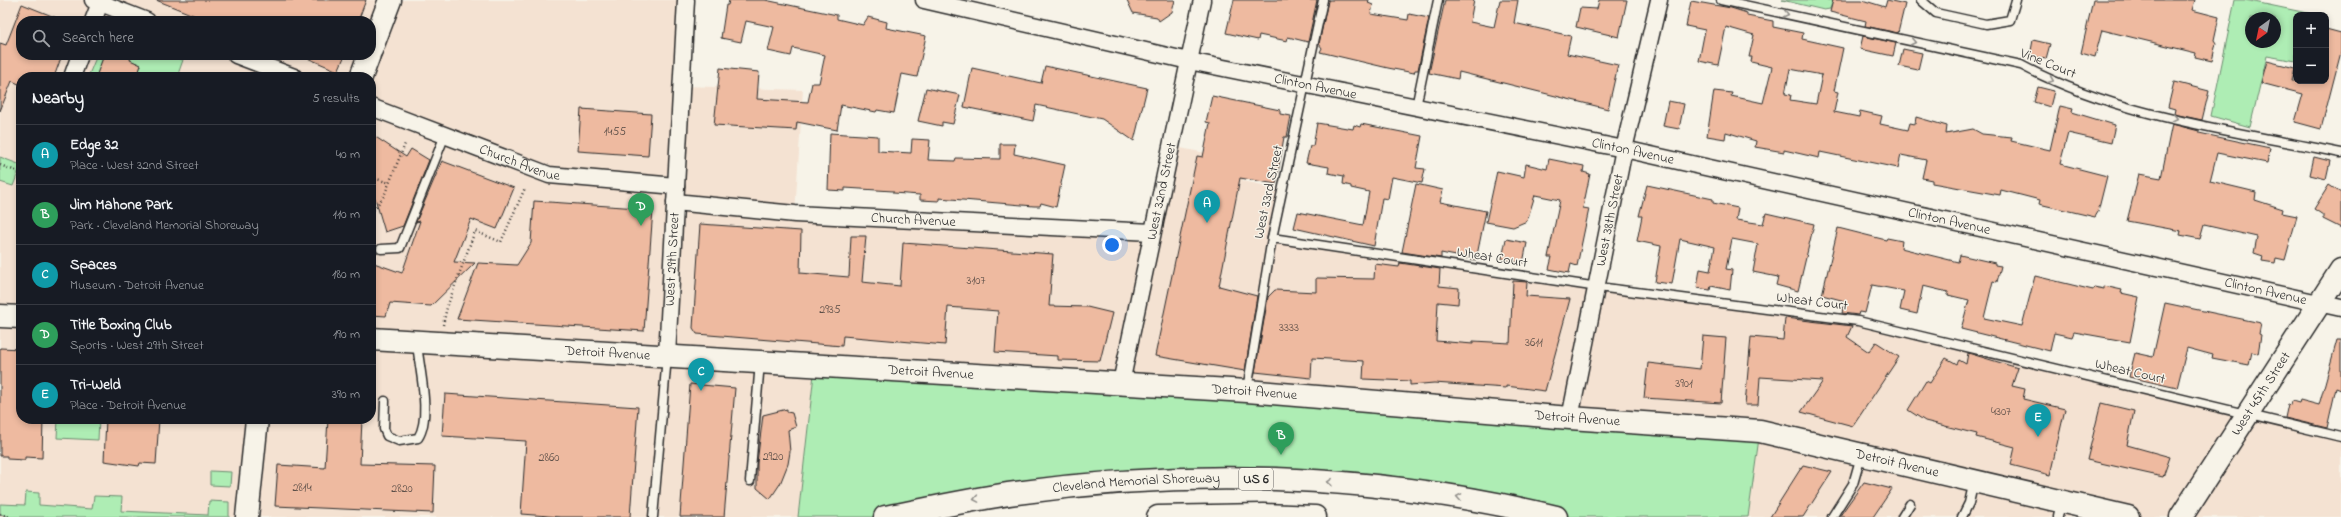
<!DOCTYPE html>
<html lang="en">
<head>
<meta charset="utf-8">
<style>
	body { margin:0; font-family:"Indie Flower",sans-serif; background:#242831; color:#f1f3f6 }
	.controls { position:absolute; right:12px; top:12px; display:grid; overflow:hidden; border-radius:8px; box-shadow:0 2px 6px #0003 }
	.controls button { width:36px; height:36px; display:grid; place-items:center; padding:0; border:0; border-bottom:1px solid #363941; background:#171b24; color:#f1f3f6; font:20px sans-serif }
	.compass { position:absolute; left:2245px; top:12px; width:36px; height:36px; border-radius:50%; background:#171b24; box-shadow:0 2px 6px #0003; rotate:213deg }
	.you { position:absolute; left:1112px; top:245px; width:14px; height:14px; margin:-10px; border:3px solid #fff; border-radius:50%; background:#1a73e8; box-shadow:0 0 0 6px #1a73e833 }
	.badge { display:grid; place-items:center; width:26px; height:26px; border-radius:50%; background:#98999b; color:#fff; font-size:13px; font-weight:700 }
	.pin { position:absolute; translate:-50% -33px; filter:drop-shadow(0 1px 2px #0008) }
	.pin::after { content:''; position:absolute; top:21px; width:14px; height:12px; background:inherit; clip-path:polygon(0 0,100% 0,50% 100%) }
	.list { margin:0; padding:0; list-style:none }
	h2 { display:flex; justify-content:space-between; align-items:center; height:52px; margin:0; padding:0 16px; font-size:17px }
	h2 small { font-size:13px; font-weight:400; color:#9ea1a6 }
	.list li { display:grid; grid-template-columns:26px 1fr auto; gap:12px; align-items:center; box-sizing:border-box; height:60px; padding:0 16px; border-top:1px solid #363941 }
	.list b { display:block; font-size:15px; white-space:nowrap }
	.list p { margin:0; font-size:13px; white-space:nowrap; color:#9ea1a6 }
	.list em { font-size:13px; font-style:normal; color:#9ea1a6 }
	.icon { flex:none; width:22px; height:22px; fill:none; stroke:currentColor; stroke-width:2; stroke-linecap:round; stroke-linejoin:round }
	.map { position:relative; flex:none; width:2341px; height:517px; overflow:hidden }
	.search { position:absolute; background:#171b24; box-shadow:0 2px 6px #0003; left:16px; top:16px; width:360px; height:44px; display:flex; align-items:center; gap:10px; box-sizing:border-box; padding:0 14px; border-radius:16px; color:#9ea1a6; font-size:15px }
	.panel { position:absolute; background:#171b24; box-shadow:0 2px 6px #0003; left:16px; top:72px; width:360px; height:352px; border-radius:16px }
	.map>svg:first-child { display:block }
	.built { fill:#f4e2d2; fill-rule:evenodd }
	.green { fill:#aeedb4; stroke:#6c8c70; fill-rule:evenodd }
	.building { fill:#eebaa0; stroke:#2b2b2b; fill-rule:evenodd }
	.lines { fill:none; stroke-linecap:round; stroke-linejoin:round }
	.lane-casing { stroke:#2b2b2b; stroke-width:11 }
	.street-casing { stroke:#2b2b2b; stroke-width:19 }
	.secondary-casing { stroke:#2b2b2b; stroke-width:25 }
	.primary-casing { stroke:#2b2b2b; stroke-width:25 }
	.highway-casing { stroke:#2b2b2b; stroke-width:25 }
	.path { stroke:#2b2b2b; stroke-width:2.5; stroke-dasharray:1 3; stroke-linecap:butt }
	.lane { stroke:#f7f3e8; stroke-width:8 }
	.street { stroke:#f7f3e8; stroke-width:16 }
	.secondary { stroke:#f7f3e8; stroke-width:22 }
	.primary { stroke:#f7f3e8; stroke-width:22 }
	.highway { stroke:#f7f3e8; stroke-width:22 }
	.oneway { stroke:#918f8a }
	.labels { text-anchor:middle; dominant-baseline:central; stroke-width:3; stroke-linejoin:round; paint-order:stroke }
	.number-label { font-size:12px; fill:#5c4f48 }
	.shield { fill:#f7f3e8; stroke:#686764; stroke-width:1 }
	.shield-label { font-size:13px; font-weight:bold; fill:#2b2b2b }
	.street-label { font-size:14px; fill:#2b2b2b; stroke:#f7f3e8 }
</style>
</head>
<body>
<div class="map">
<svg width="2341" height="517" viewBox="0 0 2341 517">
	<rect width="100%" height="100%" fill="#f7f3e8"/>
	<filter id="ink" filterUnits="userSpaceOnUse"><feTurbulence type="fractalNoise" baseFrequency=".025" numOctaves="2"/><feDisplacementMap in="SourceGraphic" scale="8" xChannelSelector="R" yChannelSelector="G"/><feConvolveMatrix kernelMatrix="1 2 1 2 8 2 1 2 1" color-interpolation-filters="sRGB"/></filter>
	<g filter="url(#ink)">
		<path class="built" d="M0 0H686L685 86 803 90 795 213 1151 232 1170 146 1247 161 1243 181 1282 189 1272 237 1858 321 2341 437V517H1748L1760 431 815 365 798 517H0ZM21 21H371V55H21ZM21 77H371V419H21Z"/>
		<g class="green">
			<path d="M1782 0H1833L1830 9 1824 10Z"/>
			<path d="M2235 0H2245L2312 14 2296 15V61L2267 56 2250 127 2211 116ZM2251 18H2275V42H2251Z"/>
			<path d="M97 55H104L96 77H88Z"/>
			<path d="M127 55H169L183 60 177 77H137L141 65 130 60 131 57Z"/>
			<path d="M0 157 21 165 13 186 0 182Z"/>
			<path d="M815 365 1760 431 1748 517H1556L1497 504 1199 479 885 517H798Z"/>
			<path d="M58 419H99L98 440 57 438Z"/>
			<path d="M210 471 231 472 230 486 210 485Z"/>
			<path d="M26 492 39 493V505L92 509 94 496 122 497 121 511 208 515 209 501 229 502V517H10L0 514V504L25 505Z"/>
		</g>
		<g class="building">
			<path d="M156 0H366L358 21H208Z"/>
			<path d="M729 0H765L837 15V19L863 25 868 17 887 22 886 28 926 36 917 77 902 74 894 113 877 110 876 112 841 105 837 130 797 122 796 130 714 125 720 68 759 72 757 99 808 102 812 83H819L825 55 793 48 791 56 768 51 774 27 746 21 741 42 721 38 726 5H728Z"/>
			<path d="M1127 0H1175L1172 12 1159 21 1157 17 1133 13Z"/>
			<path d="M1234 0H1317L1308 42 1288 37 1287 41 1259 35 1258 40 1226 33Z"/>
			<path d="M1328 0H1369L1368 3 1373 5 1371 14 1408 20 1409 14 1429 18 1418 70H1415L1414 73 1388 68 1320 52 1322 48 1319 44Z"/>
			<path d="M1445 0H1474L1470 22 1494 27 1500 0H1518L1514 23 1571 36 1567 54 1618 65 1608 109 1459 72 1458 79 1429 73Z"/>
			<path d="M1599 0H1627L1619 37 1576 27 1580 8 1597 9Z"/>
			<path d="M1833 0H1862L1885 7 1887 0 1905 4 1898 33 1865 26 1866 21 1830 12Z"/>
			<path d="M2093 0H2195L2192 10 2219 17 2214 40 2216 43 2212 61 2195 57 2196 53 2102 30 2095 57 2081 53Z"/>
			<path d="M1691 1 1731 8 1747 13V16L1773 21V27L1803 33 1802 39 1843 48 1834 91 1838 92 1834 112 1859 117 1860 111 1882 116 1880 124 1908 130 1910 123 1915 124 1916 117 1947 126 1946 134 1973 129 1982 134 2012 137 2011 141 2050 150 2060 106 2073 109 2072 112 2115 125 2111 143 2068 133 2060 164 2107 176 2098 212 2095 217 2039 204 2040 200 2001 190 2000 195 1932 183V180L1922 178 1926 160 1901 155 1898 168 1820 152 1819 158 1784 150V152L1755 147 1756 141 1726 132 1725 139 1707 136 1714 91 1732 93 1731 96 1763 103 1772 67 1751 62 1752 57H1749L1754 35 1726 27 1718 65 1699 61 1705 30 1686 26ZM1790 69 1822 75 1816 104 1790 100 1791 95 1785 94Z"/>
			<path d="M22 4 62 20 21 21V55H62L54 77H21V85L12 81 0 111V43L6 45Z"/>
			<path d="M2326 29 2341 33V52L2321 129 2295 122 2303 94 2261 83 2267 61 2295 68 2292 81H2326Z"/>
			<path d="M1863 36 1896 43 1893 56 1860 49Z"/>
			<path d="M2033 40 2050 44 2046 59 2030 56Z"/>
			<path d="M1903 49 1922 53 1918 70 1899 66Z"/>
			<path d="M104 55H131L130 60 141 65 137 77H96Z"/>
			<path d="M300 55H345L338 71Z"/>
			<path d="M1045 66 1147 88 1134 141 1102 119 1036 105 1033 121 964 107 972 68 1041 83Z"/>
			<path d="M2174 82 2209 91 2202 120 2174 114 2175 109 2168 107Z"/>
			<path d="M2038 87 2054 91 2050 107 2034 102Z"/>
			<path d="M926 88 960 95 953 124 942 122V126L918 121Z"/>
			<path d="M1212 96 1280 110V114L1291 116 1287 137H1284L1276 184 1240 178 1219 286 1257 296 1245 371 1155 356 1197 156 1203 157 1210 123 1206 122Z"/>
			<path d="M1668 101 1684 104 1679 129 1663 126Z"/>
			<path d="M581 109 651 114 648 156 578 151Z"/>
			<path d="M1317 123 1353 129 1354 125 1360 127 1361 124 1422 136 1416 168 1425 169 1422 183 1392 177 1388 199 1382 198 1374 246 1294 228 1298 212 1363 225 1369 192 1351 188V186L1343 184 1344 176 1328 173 1329 167 1306 163 1310 146H1313Z"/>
			<path d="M2172 124 2199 131V133L2270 148 2267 163 2217 153 2210 181 2256 192 2255 200 2283 209 2282 213 2297 216 2285 260 2276 258 2275 263 2262 261 2263 256 2254 253 2257 237 2204 225 2200 239 2180 235 2181 231 2127 221 2139 174 2161 178Z"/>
			<path d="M830 133 878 136V151L911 153 912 139 930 140 928 160 955 161 956 158 1000 159V144H1015L1014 154 1065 165 1056 207 1041 203 1040 206H1034L939 198V201L920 200V195L893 193V191L845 188V191L828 190Z"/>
			<path d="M371 134 406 157 411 149 429 160 403 226 385 232 375 198 371 196Z"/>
			<path d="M2314 157 2330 161 2326 179 2310 175Z"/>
			<path d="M1549 159 1584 166 1583 172 1590 174 1583 208 1589 209 1586 223 1577 266 1571 264 1569 273 1549 269 1552 257H1548L1560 200 1535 195 1527 221 1513 227 1486 222 1497 171 1524 177 1526 164 1547 169Z"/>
			<path d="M442 161 514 188 497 229 471 219 454 262 475 263 431 306 390 303 386 316 371 315V262L402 273 420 221 416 222Z"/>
			<path d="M1416 184 1443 190 1440 202 1486 211 1476 260 1441 253V258L1402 252Z"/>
			<path d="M1647 185 1713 199V203L1738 208 1736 220 1763 224 1766 213 1814 224 1798 291 1776 285 1778 277 1753 272 1758 244 1732 239 1726 269 1732 270 1730 290 1711 286 1710 290 1697 288 1700 269 1710 271 1715 247 1680 239 1672 284 1655 282 1661 246 1637 241 1642 216H1639Z"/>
			<path d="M2329 185 2341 193V228L2323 219V215L2314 209Z"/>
			<path d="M534 201 653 209 644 331 457 319 478 263 517 265 531 243Z"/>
			<path d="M700 224 801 231 800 273 849 277 851 236H866L862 282 900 286 903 243 1053 254 1049 306 1087 307 1112 313 1100 361 1058 360V356L995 352 998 311 948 307 945 345 843 336 842 346 697 334 693 328Z"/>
			<path d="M1838 228 1886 240 1887 238 1902 241 1901 248 1958 262 1960 255 1995 263V265L2001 266 1997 282 1993 281 1984 318 2022 326 2035 276 2093 290 2094 287 2104 289V286L2122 290 2121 293 2139 297 2130 342 2074 332 2072 337 2054 333 2050 351 1961 329 1969 300 1948 295V292L1923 286 1917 314 1900 310 1904 291 1872 285 1865 313 1859 312 1858 315 1842 313 1845 301 1822 295Z"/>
			<path d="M1506 239 1527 243 1523 263 1502 259Z"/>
			<path d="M1400 263 1440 269 1439 286 1459 288 1458 304 1438 302 1436 341 1473 344V341L1510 343 1513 281 1527 282 1526 296 1570 299 1545 391 1506 386V388L1434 383 1410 385V381L1363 379 1364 361 1312 358 1311 378 1255 372 1268 297 1275 290 1316 292V278L1374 279 1375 264 1399 267Z"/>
			<path d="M2165 303 2261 323 2259 334 2261 335 2258 354 2252 352 2249 365 2212 358 2213 355 2187 348 2177 388 2129 377 2135 353 2153 357Z"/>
			<path d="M1785 318 1852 326 1847 337 1869 352 1876 342 1899 357 1853 426 1801 412 1823 381 1760 377 1758 405H1745L1751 337 1783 340Z"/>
			<path d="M1703 336 1726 338 1721 403 1644 398 1648 363 1700 369Z"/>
			<path d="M2337 340H2341V390L2336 388 2327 428 2285 418 2288 404 2291 405 2292 401 2299 403 2300 400 2319 405Z"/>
			<path d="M0 348 21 349V419H43L42 458 25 457V460L7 459V456H0Z"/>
			<path d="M1968 353 2018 368 2012 386 2025 389 2023 399 2065 409 2050 475 2011 465 2015 447 1976 437 1977 434 1925 421 1908 410 1926 381 1930 383 1946 358 1957 364 1959 360 1966 364Z"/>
			<path d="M690 384 735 388 724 517H680Z"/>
			<path d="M445 394 638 407 630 517H561L521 514 526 441 442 436Z"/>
			<path d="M2101 403 2134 411 2127 445 2170 457 2163 477 2087 460Z"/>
			<path d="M787 409V412L792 413 796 427 788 430 790 452 788 464 780 484 770 499 757 488V463L763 415Z"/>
			<path d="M106 419H159L156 464 140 463 139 466 104 461Z"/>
			<path d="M328 419H362L360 464 435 466 433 513 275 506 278 465 325 468Z"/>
			<path d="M1803 465 1832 472 1803 517H1770Z"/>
			<path d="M1864 482 1892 489 1873 517H1839Z"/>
		</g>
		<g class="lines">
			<g class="lane-casing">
				<g id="lane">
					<path d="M1721 0 2021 65C2119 117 2234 131 2341 153"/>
					<path d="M1921 0 1936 13 1986 24 2010 20 2016 0"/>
					<path d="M1416 107 1438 0"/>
					<path d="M1272 238 1598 287 1858 321 2341 437"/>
					<path d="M381 249 400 248 445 135"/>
					<path d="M1247 390 1272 238 1323 0"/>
					<path d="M385 401 384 429 387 436 399 441 418 438C432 417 419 368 417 343"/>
					<path d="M750 481 760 362"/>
					<path d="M653 517 667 356"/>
					<path d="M1832 517 1853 484 1861 456"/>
					<path d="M1902 517 1910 504"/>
					<path d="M1962 517 1969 503 1974 481"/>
					<path d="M2058 517 2061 502"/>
				</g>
			</g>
			<g class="street-casing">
				<g id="street">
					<path d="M93 0 147 21"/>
					<path id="s1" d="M924 0 1189 61 1624 149 2341 308"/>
					<path d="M93 21 100 3"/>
					<path d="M236 55 294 77"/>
					<path d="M72 77 80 55"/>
					<path id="s2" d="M371 107 549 175 676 186"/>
					<path id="s3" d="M675 202 795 214 1152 232"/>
					<path id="s4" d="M667 356 686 0"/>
					<path id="s5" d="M1121 383 1202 0"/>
					<path id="s6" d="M1570 418 1624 149 1659 0"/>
				</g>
			</g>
			<g class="secondary-casing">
				<g id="secondary">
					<path d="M371 50 390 0"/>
					<path d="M361 77 369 55"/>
					<path id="s7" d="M2181 517 2341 270"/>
				</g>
			</g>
			<g class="primary-casing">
				<g id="primary">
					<path d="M0 316 21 317"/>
					<path id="s8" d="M371 339 1247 391 1570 418 1760 431 2128 517"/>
					<path d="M247 517 257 419"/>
				</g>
			</g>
			<g class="highway-casing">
				<g id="highway">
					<path id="s9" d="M885 517C929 509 972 499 1016 493 1194 468 1380 474 1556 517"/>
					<path d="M1158 517 1263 515 1315 517"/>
				</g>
			</g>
			<g class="path">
				<path d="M0 165 21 173"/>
				<path d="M371 177 389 183"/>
				<path d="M371 213 384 196 405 144"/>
				<path d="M443 325 447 307 475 231 501 242 525 188"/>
				<path d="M0 514 10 517"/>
			</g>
			<use href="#lane" class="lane"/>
			<use href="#street" class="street"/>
			<use href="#secondary" class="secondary"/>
			<use href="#primary" class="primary"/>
			<use href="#highway" class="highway"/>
		</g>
		<defs><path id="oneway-chevron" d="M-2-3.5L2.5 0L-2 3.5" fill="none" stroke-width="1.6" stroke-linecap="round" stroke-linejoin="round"/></defs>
		<g class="oneway">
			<use href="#oneway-chevron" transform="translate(1786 14) rotate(12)"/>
			<use href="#oneway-chevron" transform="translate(1913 42) rotate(12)"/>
			<use href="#oneway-chevron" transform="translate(2051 80) rotate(23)"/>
			<use href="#oneway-chevron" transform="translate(2175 118) rotate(12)"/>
			<use href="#oneway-chevron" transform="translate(1330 482) rotate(-176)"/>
			<use href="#oneway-chevron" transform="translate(1459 497) rotate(-170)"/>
			<use href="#oneway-chevron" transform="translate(976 499) rotate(170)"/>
		</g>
	</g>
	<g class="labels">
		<g class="number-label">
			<text x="615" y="132">1455</text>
			<text x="976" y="281">3107</text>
			<text x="830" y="310">2935</text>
			<text x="1289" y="328">3333</text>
			<text x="1534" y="343">3611</text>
			<text x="1684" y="384">3901</text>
			<text x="2001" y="412">4307</text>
			<text x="773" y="457">2920</text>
			<text x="549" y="458">2860</text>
			<text x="302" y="488">2814</text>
			<text x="402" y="489">2820</text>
		</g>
		<rect class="shield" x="1239" y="468" width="34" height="22" rx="3"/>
		<g class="shield-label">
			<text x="1256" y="479">US 6</text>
		</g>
		<g class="street-label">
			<text transform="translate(2048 64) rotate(22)">Vine Court</text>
			<text stroke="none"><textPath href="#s1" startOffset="401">Clinton Avenue</textPath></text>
			<text stroke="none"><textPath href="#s1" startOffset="725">Clinton Avenue</textPath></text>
			<text stroke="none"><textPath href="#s2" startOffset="159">Church Avenue</textPath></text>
			<text stroke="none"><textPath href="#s5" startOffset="196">West 32nd Street</textPath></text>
			<text transform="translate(1269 192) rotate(-78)">West 33rd Street</text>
			<text stroke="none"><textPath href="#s3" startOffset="239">Church Avenue</textPath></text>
			<text stroke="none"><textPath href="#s6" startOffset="202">West 38th Street</textPath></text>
			<text stroke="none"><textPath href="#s1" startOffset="1049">Clinton Avenue</textPath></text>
			<text transform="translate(1492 258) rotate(9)">Wheat Court</text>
			<text stroke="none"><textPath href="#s4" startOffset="97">West 29th Street</textPath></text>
			<text stroke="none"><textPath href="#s1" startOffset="1373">Clinton Avenue</textPath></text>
			<text transform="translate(1812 302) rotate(7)">Wheat Court</text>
			<text stroke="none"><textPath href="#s8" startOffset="237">Detroit Avenue</textPath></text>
			<text stroke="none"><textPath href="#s8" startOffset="561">Detroit Avenue</textPath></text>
			<text transform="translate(2130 372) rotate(13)">Wheat Court</text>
			<text stroke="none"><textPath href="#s8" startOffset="885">Detroit Avenue</textPath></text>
			<text stroke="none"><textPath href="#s7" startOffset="147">West 45th Street</textPath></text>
			<text stroke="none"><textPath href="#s8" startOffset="1209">Detroit Avenue</textPath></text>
			<text stroke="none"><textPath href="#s8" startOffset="1533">Detroit Avenue</textPath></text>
			<text stroke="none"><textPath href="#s9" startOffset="254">Cleveland Memorial Shoreway</textPath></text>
		</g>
	</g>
</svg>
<div class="controls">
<button>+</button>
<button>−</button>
</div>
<svg class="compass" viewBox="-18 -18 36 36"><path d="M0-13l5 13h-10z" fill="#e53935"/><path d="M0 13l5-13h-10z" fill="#9ea1a6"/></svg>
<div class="you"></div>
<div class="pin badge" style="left:1207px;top:223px;background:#0f9aa8">A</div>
<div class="pin badge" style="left:1281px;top:455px;background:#2e9e5b">B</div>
<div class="pin badge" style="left:701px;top:391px;background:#0f9aa8">C</div>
<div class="pin badge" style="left:641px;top:226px;background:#2e9e5b">D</div>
<div class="pin badge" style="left:2038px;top:437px;background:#0f9aa8">E</div>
<div class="search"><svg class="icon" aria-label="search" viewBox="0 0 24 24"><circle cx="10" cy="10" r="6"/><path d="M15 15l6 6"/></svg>Search here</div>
<section class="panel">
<h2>Nearby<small>5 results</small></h2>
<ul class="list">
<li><span class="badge" style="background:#0f9aa8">A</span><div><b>Edge 32</b><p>Place · West 32nd Street</p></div><em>40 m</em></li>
<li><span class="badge" style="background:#2e9e5b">B</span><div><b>Jim Mahone Park</b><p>Park · Cleveland Memorial Shoreway</p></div><em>110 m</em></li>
<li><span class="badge" style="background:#0f9aa8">C</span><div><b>Spaces</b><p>Museum · Detroit Avenue</p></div><em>180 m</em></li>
<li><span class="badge" style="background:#2e9e5b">D</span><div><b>Title Boxing Club</b><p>Sports · West 29th Street</p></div><em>190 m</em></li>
<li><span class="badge" style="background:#0f9aa8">E</span><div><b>Tri-Weld</b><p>Place · Detroit Avenue</p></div><em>390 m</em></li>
</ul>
</section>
</div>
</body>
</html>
